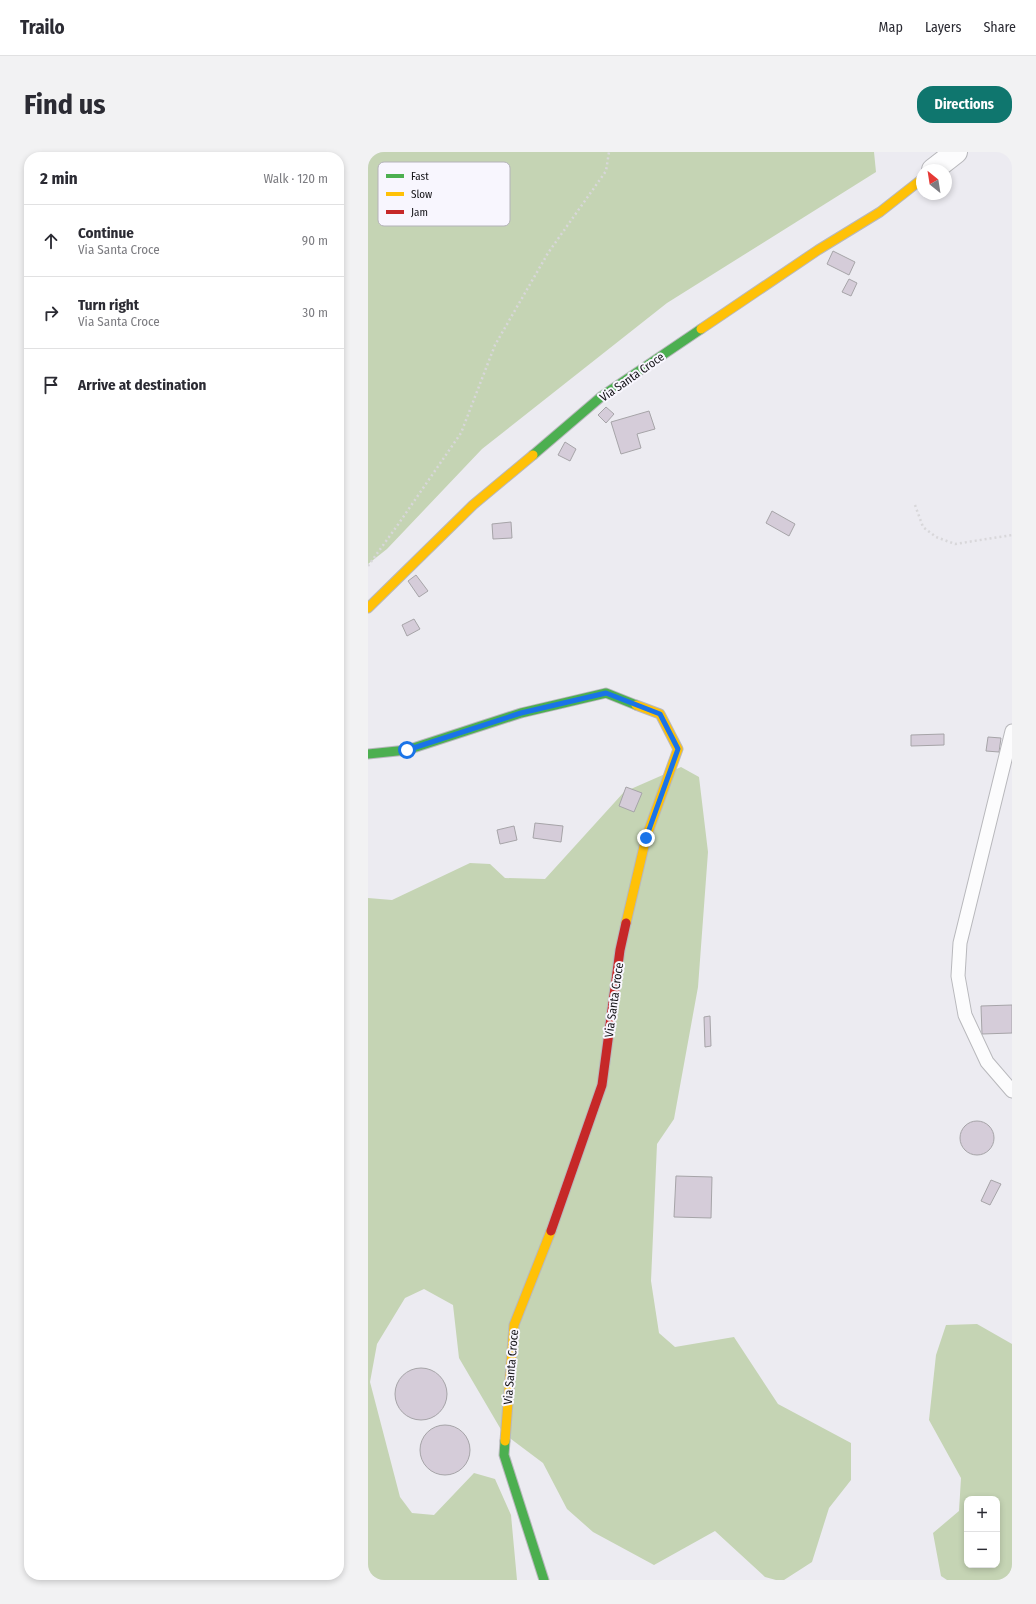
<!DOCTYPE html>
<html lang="en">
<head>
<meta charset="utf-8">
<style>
	body { margin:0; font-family:"Fira Sans Condensed",sans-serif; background:#f2f2f3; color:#2b2b33 }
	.controls { position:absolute; right:12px; bottom:12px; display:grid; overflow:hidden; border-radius:8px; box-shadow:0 2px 6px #0003 }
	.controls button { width:36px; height:36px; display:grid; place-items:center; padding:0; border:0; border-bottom:1px solid #e1e1e2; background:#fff; color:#2b2b33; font:20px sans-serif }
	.compass { position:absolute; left:548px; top:12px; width:36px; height:36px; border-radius:50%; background:#fff; box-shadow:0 2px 6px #0003; rotate:330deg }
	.stop { position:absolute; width:12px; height:12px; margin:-9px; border:3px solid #1a73e8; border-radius:50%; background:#fff }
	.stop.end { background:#1a73e8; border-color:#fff; box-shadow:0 1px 4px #0008 }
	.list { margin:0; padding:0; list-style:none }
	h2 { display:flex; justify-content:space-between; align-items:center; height:52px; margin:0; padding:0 16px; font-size:17px }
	h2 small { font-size:13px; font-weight:400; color:#7c7c81 }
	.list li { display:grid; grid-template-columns:26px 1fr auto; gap:12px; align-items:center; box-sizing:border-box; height:72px; padding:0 16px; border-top:1px solid #e1e1e2 }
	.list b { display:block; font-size:15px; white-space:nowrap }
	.list p { margin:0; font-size:13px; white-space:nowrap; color:#7c7c81 }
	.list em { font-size:13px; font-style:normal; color:#7c7c81 }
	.icon { flex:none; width:22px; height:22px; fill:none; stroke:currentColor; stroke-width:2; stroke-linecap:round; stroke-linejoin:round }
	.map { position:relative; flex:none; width:644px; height:1428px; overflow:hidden; border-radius:16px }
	header { display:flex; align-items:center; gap:24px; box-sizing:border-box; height:56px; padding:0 20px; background:#fff; border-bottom:1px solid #e1e1e2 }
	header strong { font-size:19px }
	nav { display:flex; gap:22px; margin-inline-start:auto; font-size:14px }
	.intro { display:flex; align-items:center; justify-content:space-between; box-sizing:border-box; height:96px; padding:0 24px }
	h1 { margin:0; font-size:28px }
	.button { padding:10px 18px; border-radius:16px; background:#0f766e; color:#fff; font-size:14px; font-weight:700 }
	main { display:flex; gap:24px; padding:0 24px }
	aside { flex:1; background:#fff; border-radius:16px; box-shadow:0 2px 6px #0003 }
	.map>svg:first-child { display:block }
	.forest { fill:#c5d4b4; fill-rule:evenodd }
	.building { fill:#d5ccd9; stroke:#a6a4a8 }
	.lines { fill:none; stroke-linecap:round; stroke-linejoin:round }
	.lane-casing { stroke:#b8b8bc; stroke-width:15 }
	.street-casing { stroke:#b8b8bc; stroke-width:24 }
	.fast-casing { stroke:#b8b8bc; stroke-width:11 }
	.slow-casing { stroke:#b8b8bc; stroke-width:11 }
	.jam-casing { stroke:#b8b8bc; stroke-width:11 }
	.path { stroke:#d8d7da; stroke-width:2.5; stroke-dasharray:2 3; stroke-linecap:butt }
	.lane { stroke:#fcfcfd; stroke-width:13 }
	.street { stroke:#fcfcfd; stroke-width:22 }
	.fast { stroke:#4caf50; stroke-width:9 }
	.slow { stroke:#ffc107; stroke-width:9 }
	.jam { stroke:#c62828; stroke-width:9 }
	.route { stroke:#1a73e8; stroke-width:5 }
	.labels { text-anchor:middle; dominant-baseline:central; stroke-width:4; stroke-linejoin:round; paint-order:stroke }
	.street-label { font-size:12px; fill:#141317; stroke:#f8f6fe }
	.key { fill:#f8f6fe; stroke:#b4b2b9; stroke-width:1 }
	.key-label { font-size:11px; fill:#141317 }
</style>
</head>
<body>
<header>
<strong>Trailo</strong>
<nav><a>Map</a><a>Layers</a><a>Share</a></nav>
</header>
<div class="intro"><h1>Find us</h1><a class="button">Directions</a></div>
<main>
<aside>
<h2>2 min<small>Walk · 120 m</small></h2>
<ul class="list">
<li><svg class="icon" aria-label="ahead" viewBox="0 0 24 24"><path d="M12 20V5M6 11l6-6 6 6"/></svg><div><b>Continue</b><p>Via Santa Croce</p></div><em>90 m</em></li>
<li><svg class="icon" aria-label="right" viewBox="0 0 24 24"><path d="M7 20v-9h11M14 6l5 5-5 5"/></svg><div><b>Turn right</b><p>Via Santa Croce</p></div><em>30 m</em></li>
<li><svg class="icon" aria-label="arrive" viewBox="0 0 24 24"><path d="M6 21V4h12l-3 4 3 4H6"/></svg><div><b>Arrive at destination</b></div></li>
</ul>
</aside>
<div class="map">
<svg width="644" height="1428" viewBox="0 0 644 1428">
	<rect width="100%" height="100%" fill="#ecebf1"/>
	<g class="forest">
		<path d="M0 0H506L508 20 299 151 114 297 19 397 0 412Z"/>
		<path d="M313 615 331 625 340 700 330 835 306 967 289 992 283 1129 291 1181 307 1195 366 1185 410 1252 483 1291V1328L461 1356 444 1410 416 1428H408L397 1425 347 1379 286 1413 225 1380 199 1357 175 1311 135 1281 91 1206 85 1153 56 1137 37 1146 9 1192 2 1230 32 1345 44 1361 66 1363 106 1321 127 1327 143 1363 149 1428H0V746L24 748 102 711 122 712 137 726 177 727 256 640Z"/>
		<path d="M609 1172 644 1192V1428H579L573 1424 565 1381 591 1359 593 1326 561 1268 568 1203 578 1173ZM599 1347H629V1413H599Z"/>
	</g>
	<g class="building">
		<path d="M465 99 487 110 481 123 459 112Z"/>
		<path d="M481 127 489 131 483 144 474 140Z"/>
		<path d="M238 255 246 262 238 271 230 263Z"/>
		<path d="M281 259 287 277 269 282 273 296 253 302 243 270Z"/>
		<path d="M197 290 208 297 202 309 190 303Z"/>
		<path d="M404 359 427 372 421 384 398 371Z"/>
		<path d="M143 370 144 386 125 387 124 372Z"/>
		<path d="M48 423 60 439 51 445 40 429Z"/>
		<path d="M46 467 52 477 39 484 34 473Z"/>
		<path d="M576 582V593L543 594V583Z"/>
		<path d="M620 585 633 586 631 600 618 599Z"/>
		<path d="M258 635 274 641 266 660 251 654Z"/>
		<path d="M167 671 195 674 193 690 165 686Z"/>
		<path d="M146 674 149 688 132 692 129 678Z"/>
		<path d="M644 853V881L614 882 613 854Z"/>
		<path d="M342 864 343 894 337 895 336 865Z"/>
		<circle cx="609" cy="986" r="17"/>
		<path d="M308 1024 344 1025 343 1066 306 1065Z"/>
		<path d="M623 1028 633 1032 622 1053 613 1049Z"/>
		<circle cx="53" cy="1242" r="26"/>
		<circle cx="77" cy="1298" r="25"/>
	</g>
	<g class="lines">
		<g class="lane-casing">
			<path id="lane" d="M644 579 592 791 590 824 597 863 619 910 644 939"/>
		</g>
		<g class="street-casing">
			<path id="street" d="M565 18 588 0"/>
		</g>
		<g class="fast-casing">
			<g id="fast">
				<path d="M165 303 234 244 333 177"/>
				<path d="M0 602 39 598 153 561 238 541 268 553"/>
				<path d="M137 1289 136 1303 176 1428"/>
			</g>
		</g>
		<g class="slow-casing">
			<g id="slow">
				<path d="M333 177 450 98 512 60 554 27"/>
				<path d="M0 456 105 353 165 303"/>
				<path d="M258 771 278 686 310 597 292 562 268 553"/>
				<path d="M137 1289 146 1173 183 1079"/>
			</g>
		</g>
		<g class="jam-casing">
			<path id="jam" d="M183 1079 234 933 252 798 258 771"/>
		</g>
		<g class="path">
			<path d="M547 353 555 375 568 385 587 392 644 383"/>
			<path d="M0 414 29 374 93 281 127 193 180 101 238 19 241 0"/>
		</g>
		<use href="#lane" class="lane"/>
		<use href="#street" class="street"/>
		<use href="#fast" class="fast"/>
		<use href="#slow" class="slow"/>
		<use href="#jam" class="jam"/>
	</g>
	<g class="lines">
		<path class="route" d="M39 598 153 561 238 541 292 562 310 597 278 686"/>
	</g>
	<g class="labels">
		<g class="street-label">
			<text transform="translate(264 225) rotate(-35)">Via Santa Croce</text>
			<text transform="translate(246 848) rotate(-82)">Via Santa Croce</text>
			<text transform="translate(143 1215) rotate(-85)">Via Santa Croce</text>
		</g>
	</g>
	<rect x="10" y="10" width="132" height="64" rx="6" class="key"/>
	<rect x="18" y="22" width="18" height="4" fill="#4caf50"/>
	<rect x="18" y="40" width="18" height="4" fill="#ffc107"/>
	<rect x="18" y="58" width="18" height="4" fill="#c62828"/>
	<g class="key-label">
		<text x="43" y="28">Fast</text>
		<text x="43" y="46">Slow</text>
		<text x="43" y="64">Jam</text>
	</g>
</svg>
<div class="controls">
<button>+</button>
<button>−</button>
</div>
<svg class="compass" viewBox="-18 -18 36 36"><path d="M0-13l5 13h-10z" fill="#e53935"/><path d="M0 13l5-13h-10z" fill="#7c7c81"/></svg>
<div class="stop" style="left:39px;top:598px"></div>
<div class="stop end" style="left:278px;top:686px"></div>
</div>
</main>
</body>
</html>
